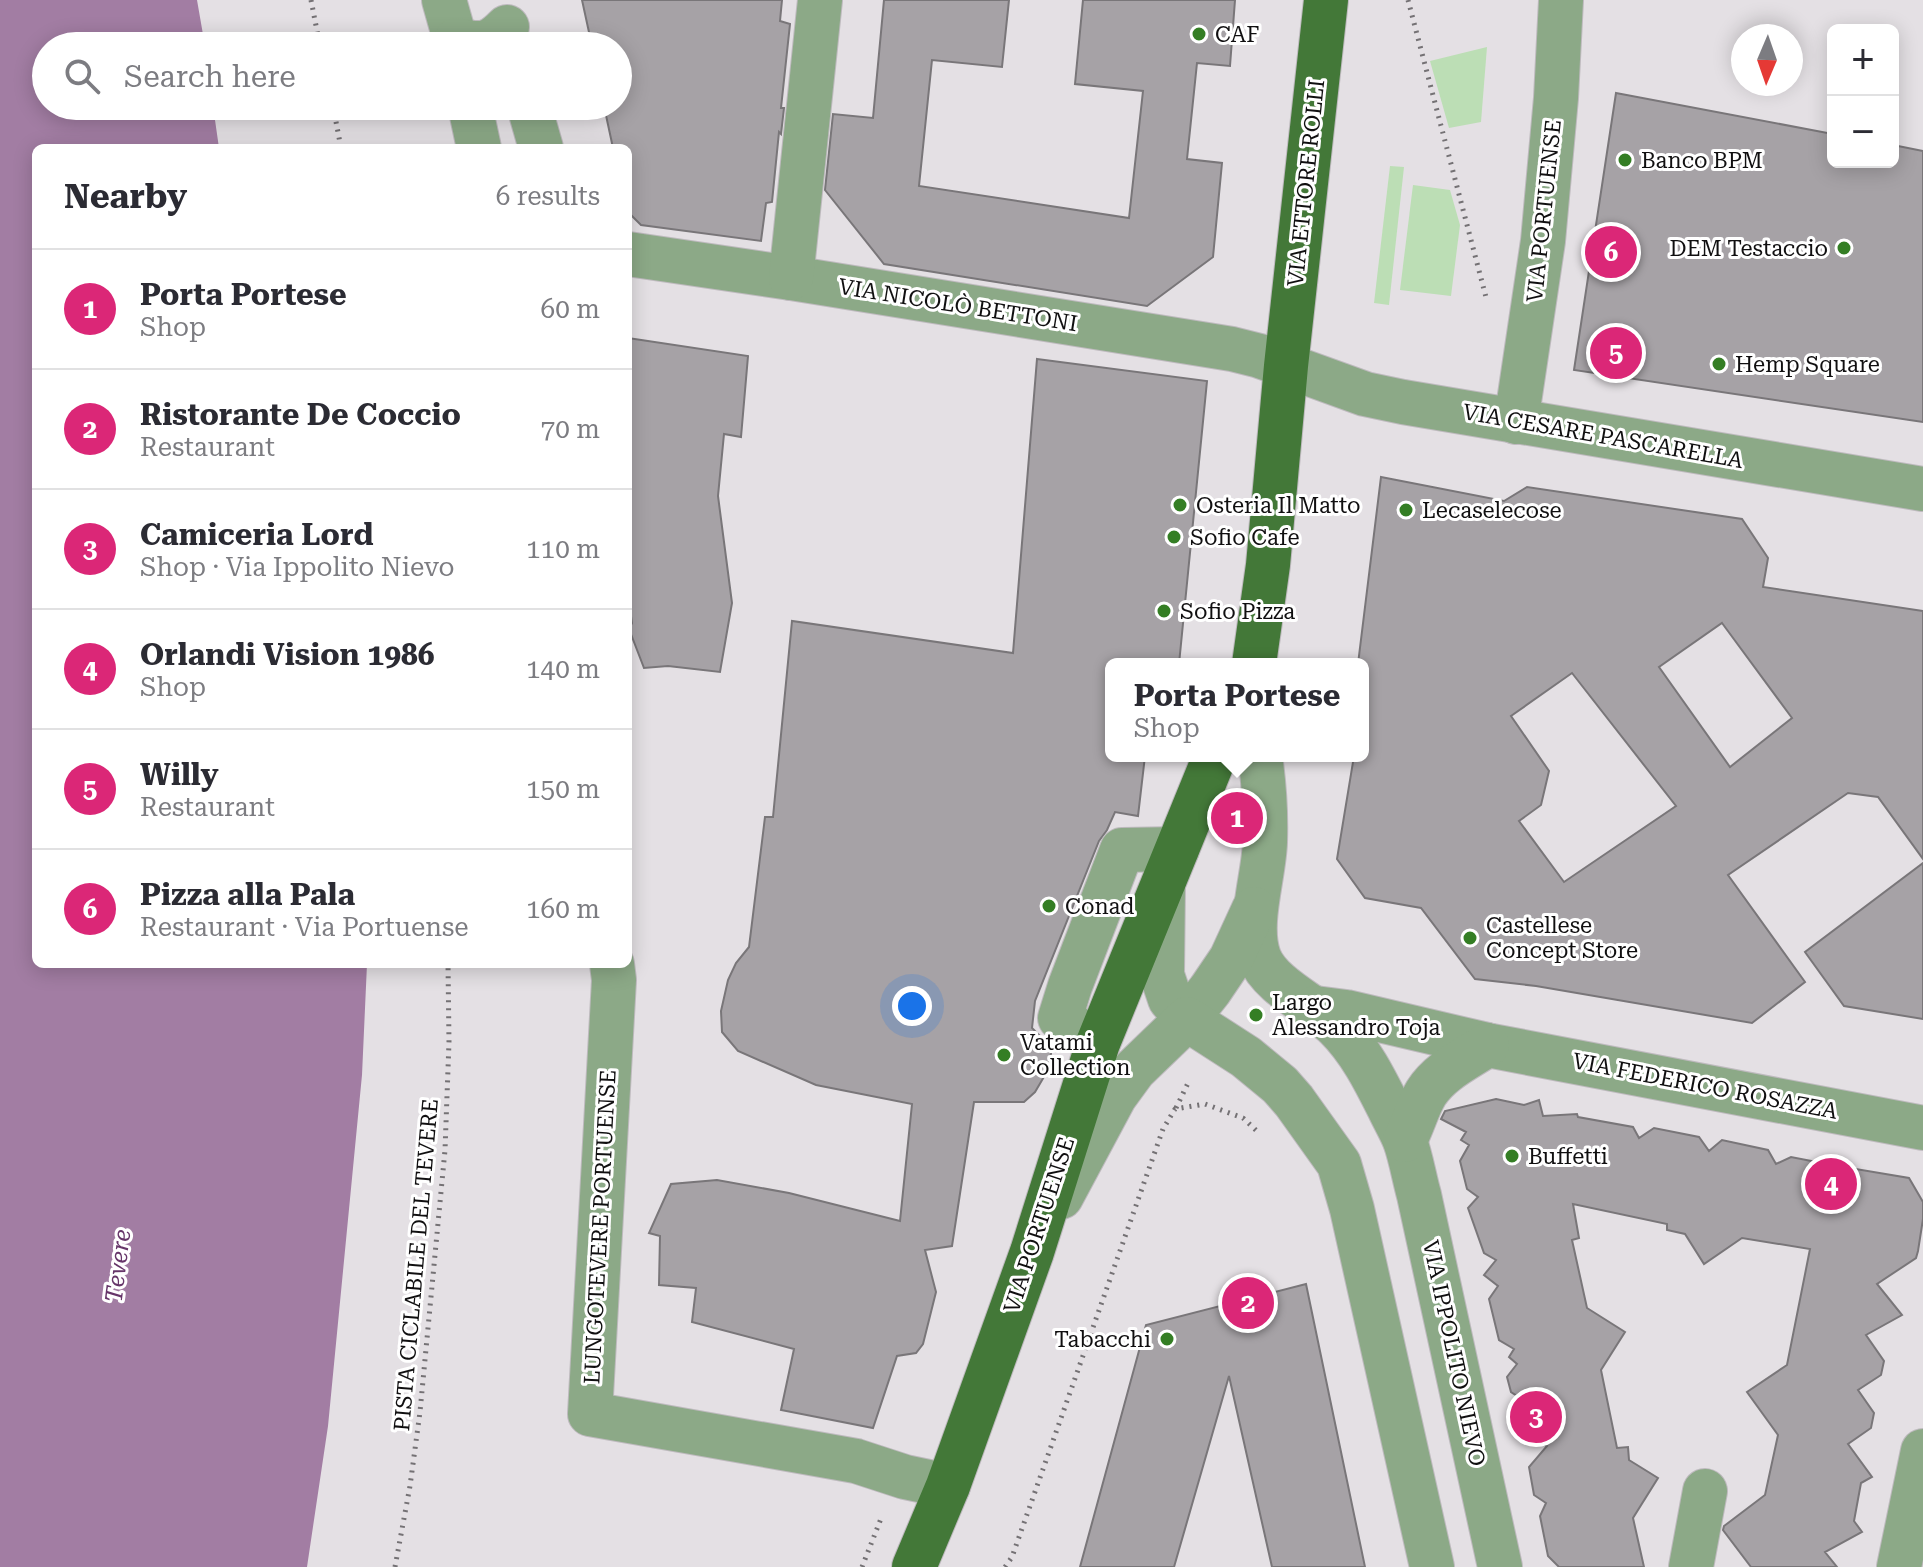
<!DOCTYPE html>
<html lang="en">
<head>
<meta charset="utf-8">
<style>
	body { margin:0; font-family:"Roboto Serif",serif; background:#f7f7f7; color:#2b2b33 }
	.controls { position:absolute; right:24px; top:24px; display:grid; overflow:hidden; border-radius:12px; box-shadow:0 4px 20px #0003 }
	.controls button { width:72px; height:72px; display:grid; place-items:center; padding:0; border:0; border-bottom:2px solid #e1e1e2; background:#fff; color:#2b2b33; font:40px sans-serif }
	.compass { position:absolute; left:1731px; top:24px; width:72px; height:72px; border-radius:50%; background:#fff; box-shadow:0 4px 20px #0003; rotate:182deg }
	.you { position:absolute; left:912px; top:1006px; width:28px; height:28px; margin:-20px; border:6px solid #fff; border-radius:50%; background:#1a73e8; box-shadow:0 0 0 12px #1a73e833 }
	.badge { display:grid; place-items:center; width:52px; height:52px; border-radius:50%; background:#db2777; color:#fff; font-size:26px; font-weight:700 }
	.pin { position:absolute; translate:-50% -50%; border:4px solid #fff; box-shadow:0 2px 8px #0006 }
	.popup { position:absolute; left:1105px; top:658px; width:264px; height:104px; box-sizing:border-box; display:grid; place-content:center; border-radius:12px; background:#fff; filter:drop-shadow(0 2px 6px #0005); font-size:26px; white-space:nowrap; color:#7c7c81 }
	.popup b { font-size:30px; color:#2b2b33 }
	.popup::after { content:''; position:absolute; left:50%; top:100%; margin-left:-16px; border:16px solid transparent; border-top-color:#fff }
	.list { margin:0; padding:0; list-style:none }
	h2 { display:flex; justify-content:space-between; align-items:center; height:104px; margin:0; padding:0 32px; font-size:34px }
	h2 small { font-size:26px; font-weight:400; color:#7c7c81 }
	.list li { display:grid; grid-template-columns:52px 1fr auto; gap:24px; align-items:center; box-sizing:border-box; height:120px; padding:0 32px; border-top:2px solid #e1e1e2 }
	.list b { display:block; font-size:30px; white-space:nowrap }
	.list p { margin:0; font-size:26px; white-space:nowrap; color:#7c7c81 }
	.list em { font-size:26px; font-style:normal; color:#7c7c81 }
	.icon { flex:none; width:44px; height:44px; fill:none; stroke:currentColor; stroke-width:2; stroke-linecap:round; stroke-linejoin:round }
	.map { position:relative; flex:none; width:1923px; height:1567px; overflow:hidden }
	.search { position:absolute; background:#fff; box-shadow:0 4px 20px #0003; left:32px; top:32px; width:600px; height:88px; display:flex; align-items:center; gap:20px; box-sizing:border-box; padding:0 28px; border-radius:44px; color:#7c7c81; font-size:30px }
	.panel { position:absolute; background:#fff; box-shadow:0 4px 20px #0003; left:32px; top:144px; width:600px; height:824px; border-radius:12px }
	.map>svg:first-child { display:block }
	.green { fill:#bcdeb5 }
	.water { fill:#a27da3 }
	.building { fill:#a6a2a6; stroke:#797679; stroke-width:2; fill-rule:evenodd }
	.lines { fill:none; stroke-linecap:round; stroke-linejoin:round }
	.minor-casing { stroke:#bebabe; stroke-width:46 }
	.major-casing { stroke:#bebabe; stroke-width:46 }
	.path { stroke:#747174; stroke-width:5; stroke-dasharray:2 6; stroke-linecap:butt }
	.minor { stroke:#8ca987; stroke-width:44 }
	.major { stroke:#437838; stroke-width:44 }
	.poi-dot { fill:#347e24; stroke:#fff; stroke-width:3 }
	.labels { text-anchor:middle; dominant-baseline:central; stroke-width:6; stroke-linejoin:round; paint-order:stroke }
	.poi-label { font-size:22px; fill:#100f10; stroke:#fff; text-anchor:start }
	.street-label { font-size:22px; fill:#100f10; stroke:#fff }
	.water-label { font-size:24px; font-style:italic; fill:#663569; stroke:#fff }
</style>
</head>
<body>
<div class="map">
<svg width="1923" height="1567" viewBox="0 0 1923 1567">
	<rect width="100%" height="100%" fill="#e4e0e4"/>
	<g class="green">
		<path d="M1487 47 1481 122 1449 128 1430 61Z"/>
		<path d="M1390 166 1404 167 1389 305 1374 303Z"/>
		<path d="M1413 185 1450 190 1460 225 1451 296 1400 290Z"/>
	</g>
	<path class="water" d="M0 0H197L205 46H46V106H213L219 148H36V964H367L362 1075 328 1426 307 1567H0Z"/>
	<g class="building">
		<path d="M582 0H782L780 21 790 24 781 108H784L781 134 779 132 772 202 766 203 761 241 641 225 628 212V148H613L604 106H618V46H592Z"/>
		<path d="M884 0H1009L1002 67 932 60 919 186 1129 218 1143 91 1075 84 1083 0H1235L1230 66 1197 63 1187 159 1222 163 1213 257 1147 306 884 264 825 190 833 114 873 118Z"/>
		<path d="M1616 93 1833 134V162H1893V145L1923 151V422L1574 370Z"/>
		<path d="M628 338 748 356 741 437 724 434 718 496 732 603 720 672 668 666 644 668 629 629 632 623 628 596V591L631 588 628 556Z"/>
		<path d="M1037 359 1207 381 1179 664H1111V756H1145L1138 816 1115 812 1107 830 1099 841 1035 1001 1032 1028 1052 1048 1048 1070 1035 1092 1024 1102H974L952 1246 925 1250 936 1292 923 1344 916 1353 897 1356 873 1428 781 1410 794 1349 692 1322 696 1288 659 1285 660 1236 649 1233 671 1184 717 1180 789 1193 900 1221 912 1104 816 1085 738 1051 722 1032 721 1011 728 980 736 963 749 947 765 817H773L792 621 1013 653Z"/>
		<path d="M1381 477 1504 501 1527 487 1742 519 1768 558 1763 587 1923 611V859L1878 797 1848 793 1728 875 1805 982 1752 1023 1536 986 1475 979 1421 908 1365 898 1337 859 1354 756H1363V664H1358ZM1722 623 1792 718 1730 767 1659 667ZM1572 673 1676 806 1564 882 1519 821 1541 805 1549 771 1511 716Z"/>
		<path d="M1923 863V1019L1844 1006 1805 952Z"/>
		<path d="M1496 1099 1524 1105 1539 1100 1543 1116 1577 1114 1578 1117 1633 1127 1639 1138 1654 1128 1699 1137 1709 1151 1722 1140 1768 1150 1776 1164 1791 1157 1837 1166 1846 1177 1856 1169 1909 1178 1923 1202V1219L1918 1251 1916 1258 1877 1284 1902 1315 1866 1335 1884 1361 1881 1375 1858 1390 1874 1413 1871 1428 1848 1444 1872 1477 1861 1483 1854 1521 1862 1532 1825 1552 1837 1567H1751L1723 1530 1724 1526 1765 1495 1778 1435 1747 1392 1787 1365 1810 1249 1742 1238 1704 1264 1685 1234 1667 1230V1224L1573 1204 1579 1238 1572 1240 1587 1308 1625 1332 1601 1370 1617 1448 1628 1447 1629 1460 1658 1478 1633 1518 1644 1567H1559L1548 1556 1540 1516 1546 1503 1534 1495 1529 1467 1547 1446 1518 1430 1528 1414 1521 1409 1525 1401 1511 1392 1507 1377 1517 1364 1509 1357 1514 1349 1499 1340 1489 1299 1498 1286 1484 1275 1496 1260 1484 1253 1468 1208 1478 1197 1467 1189 1460 1161 1469 1145 1461 1140 1466 1132 1441 1119 1445 1111Z"/>
		<path d="M1306 1284 1365 1567H1272L1229 1376 1174 1567H1080L1146 1325Z"/>
	</g>
	<g class="lines">
		<g class="minor-casing">
			<g id="minor">
				<path d="M444 0 457 46"/>
				<path d="M456 40C482 45 488 46 507 27"/>
				<path d="M470 106 479 148"/>
				<path d="M529 106 541 148"/>
				<path d="M628 254 791 278 1232 349 1260 356 1365 394 1403 402 1923 489"/>
				<path d="M791 278 820 0"/>
				<path d="M1516 422 1543 241 1556 98 1561 0"/>
				<path d="M1260 756C1264 784 1266 813 1265 842 1264 876 1247 924 1259 957 1270 986 1314 1005 1336 1026 1360 1050 1374 1078 1389 1108 1394 1119 1401 1130 1405 1141 1411 1158 1414 1177 1419 1195L1500 1567"/>
				<path d="M1163 885 1162 975 1170 999 1187 1019 1210 990 1231 959 1254 909"/>
				<path d="M612 964 614 980 590 1414 856 1461 905 1477 948 1486"/>
				<path d="M1315 1008 1346 1012 1487 1045 1923 1128"/>
				<path d="M1098 1043 1060 1018 1070 986 1122 850 1177 849"/>
				<path d="M1405 1140C1413 1125 1417 1108 1426 1093 1440 1071 1466 1059 1487 1045"/>
				<path d="M1061 1197 1115 1096 1134 1070 1187 1019 1246 1057 1280 1085 1294 1101 1339 1164 1352 1209 1432 1567"/>
				<path d="M1691 1567 1705 1491"/>
				<path d="M1899 1567 1923 1451"/>
			</g>
		</g>
		<g class="major-casing">
			<g id="major">
				<path d="M1254 664 1268 565 1286 366 1326 0"/>
				<path d="M914 1567 948 1486 1032 1252 1098 1043 1215 756"/>
			</g>
		</g>
		<g class="path">
			<path d="M311 0 320 46"/>
			<path d="M1408 0 1487 301"/>
			<path d="M333 106 341 148"/>
			<path d="M1176 1108 1189 1081"/>
			<path d="M395 1567 410 1486 420 1412 445 1150 449 1042 448 964"/>
			<path d="M862 1567 882 1516"/>
			<path d="M1005 1567 1012 1557 1163 1129 1175 1109 1205 1104 1243 1118 1260 1134"/>
		</g>
		<use href="#minor" class="minor"/>
		<use href="#major" class="major"/>
	</g>
	<g class="poi-dot">
		<circle cx="1199" cy="34" r="8"/>
		<circle cx="1625" cy="160" r="8"/>
		<circle cx="1844" cy="248" r="8"/>
		<circle cx="1719" cy="364" r="8"/>
		<circle cx="1180" cy="505" r="8"/>
		<circle cx="1406" cy="510" r="8"/>
		<circle cx="1174" cy="537" r="8"/>
		<circle cx="1164" cy="611" r="8"/>
		<circle cx="1049" cy="906" r="8"/>
		<circle cx="1470" cy="938" r="8"/>
		<circle cx="1256" cy="1015" r="8"/>
		<circle cx="1004" cy="1055" r="8"/>
		<circle cx="1512" cy="1156" r="8"/>
		<circle cx="1167" cy="1339" r="8"/>
	</g>
	<g class="labels">
		<g class="poi-label">
			<text x="1215" y="34">CAF</text>
			<text x="1641" y="160">Banco BPM</text>
			<text x="1828" y="248" text-anchor="end">DEM Testaccio</text>
			<text x="1735" y="364">Hemp Square</text>
			<text x="1196" y="505">Osteria Il Matto</text>
			<text x="1422" y="510">Lecaselecose</text>
			<text x="1190" y="537">Sofio Cafe</text>
			<text x="1180" y="611">Sofio Pizza</text>
			<text x="1065" y="906">Conad</text>
			<text x="1486" y="925">Castellese<tspan x="1486" dy="25">Concept Store</tspan></text>
			<text x="1272" y="1002">Largo<tspan x="1272" dy="25">Alessandro Toja</tspan></text>
			<text x="1020" y="1042">Vatami<tspan x="1020" dy="25">Collection</tspan></text>
			<text x="1528" y="1156">Buffetti</text>
			<text x="1151" y="1339" text-anchor="end">Tabacchi</text>
		</g>
		<g class="street-label">
			<text transform="translate(1306 183) rotate(-84)">VIA ETTORE ROLLI</text>
			<text transform="translate(1544 211) rotate(-84)">VIA PORTUENSE</text>
			<text transform="translate(958 305) rotate(9)">VIA NICOLÒ BETTONI</text>
			<text transform="translate(1603 436) rotate(10)">VIA CESARE PASCARELLA</text>
			<text transform="translate(1705 1086) rotate(11)">VIA FEDERICO ROSAZZA</text>
			<text transform="translate(1039 1225) rotate(-72)">VIA PORTUENSE</text>
			<text transform="translate(600 1227) rotate(-87)">LUNGOTEVERE PORTUENSE</text>
			<text transform="translate(416 1265) rotate(-85)">PISTA CICLABILE DEL TEVERE</text>
			<text transform="translate(1454 1353) rotate(78)">VIA IPPOLITO NIEVO</text>
		</g>
		<g class="water-label">
			<text transform="translate(118 1266) rotate(-83)">Tevere</text>
		</g>
	</g>
</svg>
<div class="controls">
<button>+</button>
<button>−</button>
</div>
<svg class="compass" viewBox="-18 -18 36 36"><path d="M0-13l5 13h-10z" fill="#e53935"/><path d="M0 13l5-13h-10z" fill="#7c7c81"/></svg>
<div class="you"></div>
<div class="pin badge" style="left:1237px;top:818px">1</div>
<div class="popup"><b>Porta Portese</b>Shop</div>
<div class="pin badge" style="left:1248px;top:1303px">2</div>
<div class="pin badge" style="left:1536px;top:1417px">3</div>
<div class="pin badge" style="left:1831px;top:1184px">4</div>
<div class="pin badge" style="left:1616px;top:353px">5</div>
<div class="pin badge" style="left:1611px;top:252px">6</div>
<div class="search"><svg class="icon" aria-label="search" viewBox="0 0 24 24"><circle cx="10" cy="10" r="6"/><path d="M15 15l6 6"/></svg>Search here</div>
<section class="panel">
<h2>Nearby<small>6 results</small></h2>
<ul class="list">
<li><span class="badge">1</span><div><b>Porta Portese</b><p>Shop</p></div><em>60 m</em></li>
<li><span class="badge">2</span><div><b>Ristorante De Coccio</b><p>Restaurant</p></div><em>70 m</em></li>
<li><span class="badge">3</span><div><b>Camiceria Lord</b><p>Shop · Via Ippolito Nievo</p></div><em>110 m</em></li>
<li><span class="badge">4</span><div><b>Orlandi Vision 1986</b><p>Shop</p></div><em>140 m</em></li>
<li><span class="badge">5</span><div><b>Willy</b><p>Restaurant</p></div><em>150 m</em></li>
<li><span class="badge">6</span><div><b>Pizza alla Pala</b><p>Restaurant · Via Portuense</p></div><em>160 m</em></li>
</ul>
</section>
</div>
</body>
</html>
